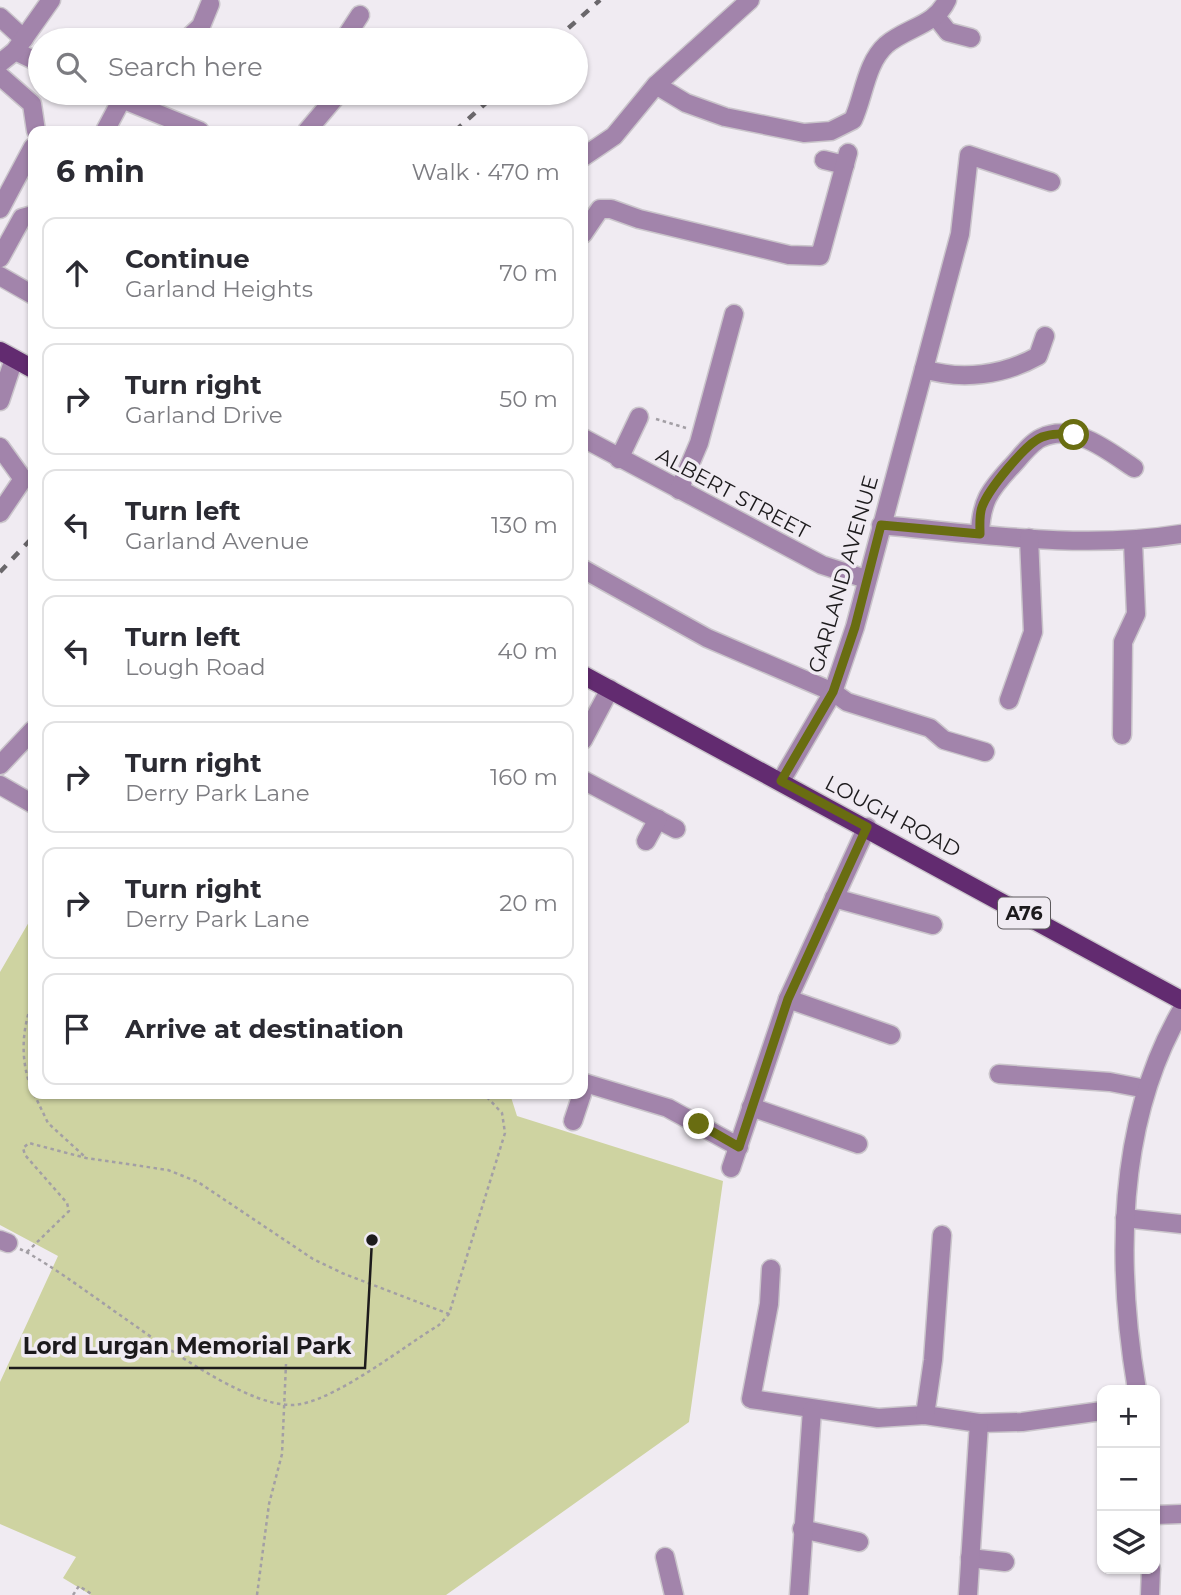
<!DOCTYPE html>
<html lang="en">
<head>
<meta charset="utf-8">
<style>
	body { margin:0; font-family:Montserrat,sans-serif; background:#f7f7f7; color:#2b2b33 }
	.controls { position:absolute; right:21px; bottom:21px; display:grid; overflow:hidden; border-radius:14px; box-shadow:0 2px 5px #0004 }
	.controls button { width:63px; height:63px; display:grid; place-items:center; padding:0; border:0; border-bottom:2px solid #e1e1e2; background:#fff; color:#2b2b33; font:35px sans-serif }
	.stop { position:absolute; width:21px; height:21px; margin:-16px; border:5px solid #696d11; border-radius:50%; background:#fff }
	.stop.end { background:#696d11; border-color:#fff; box-shadow:0 2px 7px #0008 }
	.list { margin:0; padding:0; list-style:none }
	h2 { display:flex; justify-content:space-between; align-items:center; height:91px; margin:0; padding:0 28px; font-size:30px }
	h2 small { font-size:23px; font-weight:400; color:#7c7c81 }
	.list li { display:grid; grid-template-columns:46px 1fr auto; gap:21px; align-items:center; box-sizing:border-box; height:112px; margin:0 14px 14px; padding:0 14px; border:2px solid #e1e1e2; border-radius:14px }
	.list b { display:block; font-size:26px; white-space:nowrap }
	.list p { margin:0; font-size:23px; white-space:nowrap; color:#7c7c81 }
	.list em { font-size:23px; font-style:normal; color:#7c7c81 }
	.icon { flex:none; width:38px; height:38px; fill:none; stroke:currentColor; stroke-width:2; stroke-linecap:round; stroke-linejoin:round }
	.map { position:relative; flex:none; width:1181px; height:1595px; overflow:hidden }
	.search { position:absolute; background:#fff; box-shadow:0 2px 5px #0004; left:28px; top:28px; width:560px; height:77px; display:flex; align-items:center; gap:18px; box-sizing:border-box; padding:0 24px; border-radius:38px; color:#7c7c81; font-size:26px }
	.panel { position:absolute; background:#fff; box-shadow:0 2px 5px #0004; left:28px; top:126px; width:560px; height:973px; border-radius:14px }
	.map>svg:first-child { display:block }
	.green { fill:#ced3a1 }
	.lines { fill:none; stroke-linecap:round; stroke-linejoin:round }
	.minor-casing { stroke:#cac5cb; stroke-width:21 }
	.major-casing { stroke:#cac5cb; stroke-width:21 }
	.path { stroke:#a39fa5; stroke-width:2.5; stroke-dasharray:3.5 3.5; stroke-linecap:butt }
	.minor { stroke:#a284ab; stroke-width:18 }
	.major { stroke:#622b70; stroke-width:18 }
	.rail { stroke:#6a676b; stroke-width:4.5; stroke-dasharray:9 9; stroke-linecap:butt }
	.route { stroke:#696d11; stroke-width:9 }
	.labels { text-anchor:middle; dominant-baseline:central; stroke-width:7; stroke-linejoin:round; paint-order:stroke }
	.shield { fill:#f0ebf2; stroke:#5c595c; stroke-width:2 }
	.shield-label { font-size:19px; font-weight:bold; fill:#1c1a1c }
	.street-label { font-size:21px; fill:#1c1a1c; stroke:#f0ebf2 }
	.leader { fill:none; stroke:#1c1a1c; stroke-width:2.5 }
	.callout-dot { fill:#1c1a1c; stroke:#f0ebf2; stroke-width:2.5 }
	.callout-label { font-size:23px; text-anchor:middle; font-weight:bold; fill:#1c1a1c; stroke:#f0ebf2; stroke-width:7; stroke-linejoin:round; paint-order:stroke }
</style>
</head>
<body>
<div class="map">
<svg width="1181" height="1595" viewBox="0 0 1181 1595">
	<rect width="100%" height="100%" fill="#f0ebf2"/>
	<path class="green" d="M33 915V1094H510L517 1116 723 1181 689 1422 446 1595H91L63 1578 76 1557 0 1524V1382L58 1256 0 1225V972Z"/>
	<g class="lines">
		<g class="minor-casing">
			<g id="minor">
				<path d="M0 17 24 39"/>
				<path d="M937 18 948 32 971 38"/>
				<path d="M186 40 201 26 210 4"/>
				<path d="M347 40V35L360 15"/>
				<path d="M15 51 40 63"/>
				<path d="M0 63 15 51 51 0"/>
				<path d="M0 76 32 104 36 131"/>
				<path d="M656 85 686 103 725 117 804 133 831 131 853 120C864 96 866 63 886 45 907 27 935 26 947 0"/>
				<path d="M107 93 200 131"/>
				<path d="M105 131 122 99"/>
				<path d="M307 131 339 93"/>
				<path d="M583 157 614 136 656 85 750 0"/>
				<path d="M824 160 845 165"/>
				<path d="M0 209 33 147"/>
				<path d="M583 234 600 209H611L639 219 789 255 820 256 848 153"/>
				<path d="M0 258 22 218 33 215"/>
				<path d="M0 276 33 295"/>
				<path d="M924 369C962 381 1004 375 1038 356L1045 336"/>
				<path d="M0 401 14 359"/>
				<path d="M583 438 822 565 866 579"/>
				<path d="M0 447 23 479 0 513"/>
				<path d="M619 459 639 417"/>
				<path d="M679 490 699 443 734 314"/>
				<path d="M881 525C980 534 1082 550 1181 534"/>
				<path d="M980 534C981 502 989 491 1010 468 1019 459 1030 443 1041 438 1074 422 1108 451 1134 468"/>
				<path d="M583 569 707 638 833 692 847 702 930 728 944 740 985 752"/>
				<path d="M1009 700 1033 632 1029 538"/>
				<path d="M1122 735 1123 642 1136 614 1133 542"/>
				<path d="M583 740 610 689"/>
				<path d="M0 765 33 730"/>
				<path d="M583 780 676 829"/>
				<path d="M781 781 833 692 855 627 960 234 969 155 1051 182"/>
				<path d="M0 785 33 804"/>
				<path d="M646 841 658 819"/>
				<path d="M834 898 933 925"/>
				<path d="M788 999 891 1035"/>
				<path d="M999 1074 1110 1082 1146 1089"/>
				<path d="M583 1090 585 1083 668 1108 739 1147"/>
				<path d="M751 1107 858 1144"/>
				<path d="M573 1121 582 1094"/>
				<path d="M731 1168 788 999 867 827"/>
				<path d="M1125 1218 1181 1224"/>
				<path d="M0 1240 8 1243"/>
				<path d="M771 1269 769 1304 751 1399 878 1418 925 1415 979 1423 1022 1422 1102 1411"/>
				<path d="M1137 1390C1116 1266 1116 1123 1181 1011"/>
				<path d="M925 1415 933 1360 942 1235"/>
				<path d="M1155 1515 1181 1514"/>
				<path d="M802 1529 859 1542"/>
				<path d="M665 1557 674 1595"/>
				<path d="M970 1558 1005 1562"/>
				<path d="M799 1595 812 1410"/>
				<path d="M968 1595 979 1423"/>
				<path d="M1150 1595 1151 1569"/>
			</g>
		</g>
		<g class="major-casing">
			<g id="major">
				<path d="M0 351 33 369"/>
				<path d="M583 675 1181 1000"/>
			</g>
		</g>
		<g class="path">
			<path d="M656 419 686 428"/>
			<path d="M33 1001C21 1029 20 1064 33 1092"/>
			<path d="M34 1094 48 1123 84 1156"/>
			<path d="M20 1249C83 1279 237 1418 301 1404 341 1396 403 1347 439 1325L449 1314 505 1133 502 1113 484 1094"/>
			<path d="M27 1252 69 1211 67 1203 25 1155 23 1148 29 1143 86 1158 168 1170 198 1182 313 1259 342 1273 449 1314"/>
			<path d="M73 1595 79 1586 93 1595"/>
			<path d="M257 1595 269 1504 282 1454 286 1364"/>
		</g>
		<use href="#minor" class="minor"/>
		<use href="#major" class="major"/>
		<g class="rail">
			<path d="M555 40 600 0"/>
			<path d="M455 131 497 93"/>
			<path d="M0 572 33 537"/>
		</g>
	</g>
	<g class="lines">
		<path class="route" d="M699 1124 739 1147 788 999 867 827 781 781 833 692 855 627 881 525 980 534C980 525 979 515 982 507 988 490 1025 444 1042 437 1052 433 1063 434 1074 435"/>
	</g>
	<g class="labels">
		<rect class="shield" x="998" y="897.5" width="52" height="31" rx="5"/>
		<g class="shield-label">
			<text x="1024" y="913">A76</text>
		</g>
		<g class="street-label">
			<text transform="translate(733 493) rotate(28)">ALBERT STREET</text>
			<text transform="translate(843 574) rotate(-74)">GARLAND AVENUE</text>
			<text transform="translate(893 816) rotate(28)">LOUGH ROAD</text>
		</g>
	</g>
	<path class="leader" d="M372 1240L365 1368H9"/>
	<circle class="callout-dot" cx="372" cy="1240" r="7"/>
	<g class="callout-label">
		<text x="187" y="1354">Lord Lurgan Memorial Park</text>
	</g>
</svg>
<div class="controls">
<button>+</button>
<button>−</button>
<button><svg class="icon" aria-label="layers" viewBox="0 0 24 24"><path d="M12 4l9 5-9 5-9-5zM3 14l9 5 9-5"/></svg></button>
</div>
<div class="stop" style="left:1074px;top:435px"></div>
<div class="stop end" style="left:699px;top:1124px"></div>
<div class="search"><svg class="icon" aria-label="search" viewBox="0 0 24 24"><circle cx="10" cy="10" r="6"/><path d="M15 15l6 6"/></svg>Search here</div>
<section class="panel">
<h2>6 min<small>Walk · 470 m</small></h2>
<ul class="list">
<li><svg class="icon" aria-label="ahead" viewBox="0 0 24 24"><path d="M12 20V5M6 11l6-6 6 6"/></svg><div><b>Continue</b><p>Garland Heights</p></div><em>70 m</em></li>
<li><svg class="icon" aria-label="right" viewBox="0 0 24 24"><path d="M7 20v-9h11M14 6l5 5-5 5"/></svg><div><b>Turn right</b><p>Garland Drive</p></div><em>50 m</em></li>
<li><svg class="icon" aria-label="left" viewBox="0 0 24 24"><path d="M17 20v-9H6M10 6l-5 5 5 5"/></svg><div><b>Turn left</b><p>Garland Avenue</p></div><em>130 m</em></li>
<li><svg class="icon" aria-label="left" viewBox="0 0 24 24"><path d="M17 20v-9H6M10 6l-5 5 5 5"/></svg><div><b>Turn left</b><p>Lough Road</p></div><em>40 m</em></li>
<li><svg class="icon" aria-label="right" viewBox="0 0 24 24"><path d="M7 20v-9h11M14 6l5 5-5 5"/></svg><div><b>Turn right</b><p>Derry Park Lane</p></div><em>160 m</em></li>
<li><svg class="icon" aria-label="right" viewBox="0 0 24 24"><path d="M7 20v-9h11M14 6l5 5-5 5"/></svg><div><b>Turn right</b><p>Derry Park Lane</p></div><em>20 m</em></li>
<li><svg class="icon" aria-label="arrive" viewBox="0 0 24 24"><path d="M6 21V4h12l-3 4 3 4H6"/></svg><div><b>Arrive at destination</b></div></li>
</ul>
</section>
</div>
</body>
</html>
